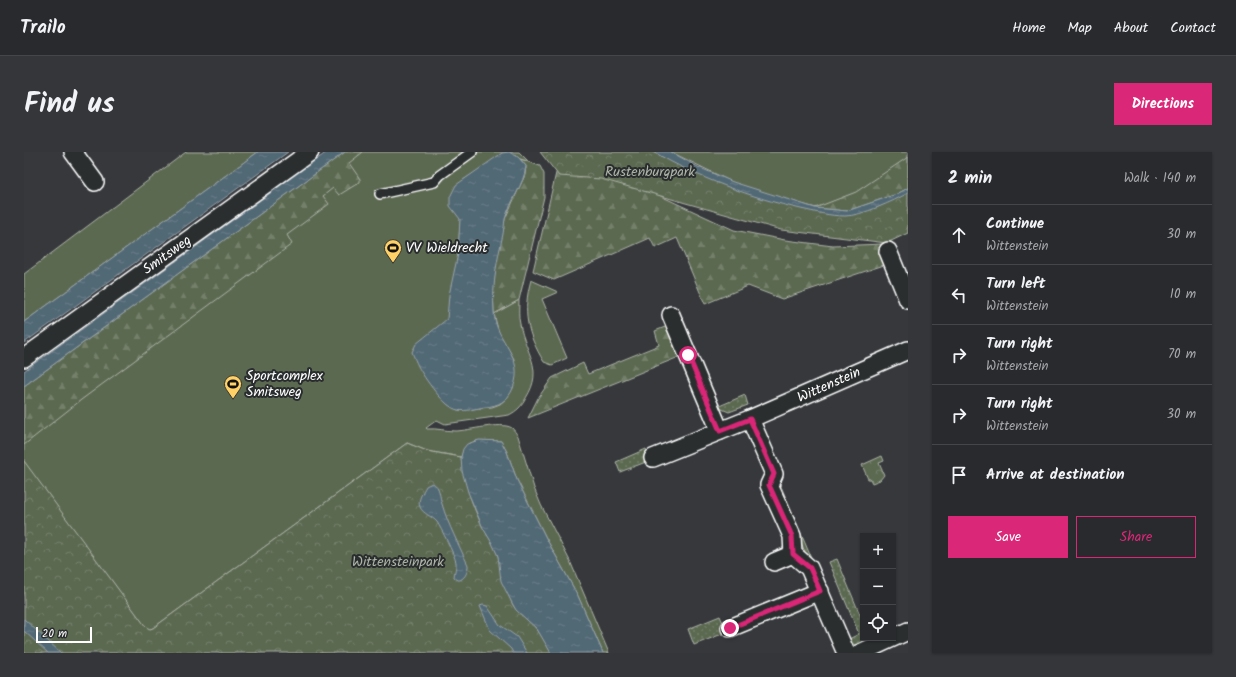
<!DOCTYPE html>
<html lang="en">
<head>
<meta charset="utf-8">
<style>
	body { margin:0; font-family:Kalam,sans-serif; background:#343639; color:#f1f3f6 }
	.controls { position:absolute; right:12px; bottom:12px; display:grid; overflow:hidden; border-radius:0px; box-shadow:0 1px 3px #0004 }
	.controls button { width:36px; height:36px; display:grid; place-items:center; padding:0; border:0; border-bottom:1px solid #444649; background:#282a2d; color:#f1f3f6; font:20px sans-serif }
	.scale { position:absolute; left:12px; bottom:10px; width:56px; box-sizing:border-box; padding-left:4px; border:2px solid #fff; border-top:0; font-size:11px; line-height:14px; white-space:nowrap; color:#fff; -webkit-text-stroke:3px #2a2d2e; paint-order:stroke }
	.stop { position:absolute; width:12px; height:12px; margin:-9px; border:3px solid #db2777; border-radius:50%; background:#fff }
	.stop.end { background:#db2777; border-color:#fff; box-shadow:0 1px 4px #0008 }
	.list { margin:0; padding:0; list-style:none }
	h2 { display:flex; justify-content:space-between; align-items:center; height:52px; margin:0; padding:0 16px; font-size:17px }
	h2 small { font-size:13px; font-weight:400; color:#a5a7aa }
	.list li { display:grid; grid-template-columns:26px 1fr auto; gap:12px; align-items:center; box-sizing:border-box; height:60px; padding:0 16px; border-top:1px solid #444649 }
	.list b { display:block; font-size:15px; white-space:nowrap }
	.list p { margin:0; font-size:13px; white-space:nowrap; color:#a5a7aa }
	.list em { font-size:13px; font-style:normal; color:#a5a7aa }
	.actions { display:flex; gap:8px; padding:12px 16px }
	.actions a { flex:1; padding:9px 0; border:1px solid #db2777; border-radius:0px; text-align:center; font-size:14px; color:#db2777 }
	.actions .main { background:#db2777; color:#fff }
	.icon { flex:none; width:22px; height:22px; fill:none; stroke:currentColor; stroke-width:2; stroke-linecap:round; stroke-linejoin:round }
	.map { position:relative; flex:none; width:884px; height:501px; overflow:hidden; border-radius:0px }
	header { display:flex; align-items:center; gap:24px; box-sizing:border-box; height:56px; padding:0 20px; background:#282a2d; border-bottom:1px solid #444649 }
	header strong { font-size:19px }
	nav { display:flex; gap:22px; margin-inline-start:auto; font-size:14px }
	.intro { display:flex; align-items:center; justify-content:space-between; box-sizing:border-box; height:96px; padding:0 24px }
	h1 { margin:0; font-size:28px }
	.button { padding:10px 18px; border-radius:0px; background:#db2777; color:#fff; font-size:14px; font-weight:700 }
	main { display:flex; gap:24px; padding:0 24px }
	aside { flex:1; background:#282a2d; border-radius:0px; box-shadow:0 1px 3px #0004 }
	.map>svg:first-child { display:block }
	.grass { fill:#5c6951; stroke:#aeb4a8 }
	.forest { fill:url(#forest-firs); stroke:#aeb4a8 }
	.park { fill:url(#park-crowns); stroke:#aeb4a8 }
	.garden { fill:url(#garden-dots); stroke:#aeb4a8 }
	.water { fill:url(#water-ripples); stroke:#97a4ac }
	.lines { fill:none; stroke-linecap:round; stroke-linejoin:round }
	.lane-casing { stroke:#fff; stroke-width:12 }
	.street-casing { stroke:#fff; stroke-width:20 }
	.lane { stroke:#2a2d2e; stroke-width:9 }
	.street { stroke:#2a2d2e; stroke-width:17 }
	.route { stroke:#db2777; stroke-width:5 }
	.labels { text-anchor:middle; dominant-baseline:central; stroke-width:4; stroke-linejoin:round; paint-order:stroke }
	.park-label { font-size:14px; fill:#aeb4a8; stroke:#2a2d2e }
	.poi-label { font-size:14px; fill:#fff; stroke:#2a2d2e; text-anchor:start }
	.street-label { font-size:14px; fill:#fff; stroke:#2a2d2e }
</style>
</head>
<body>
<header>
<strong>Trailo</strong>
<nav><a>Home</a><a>Map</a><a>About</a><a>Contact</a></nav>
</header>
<div class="intro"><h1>Find us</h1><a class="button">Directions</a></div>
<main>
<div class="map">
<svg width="884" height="501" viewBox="0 0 884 501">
	<defs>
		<pattern id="forest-firs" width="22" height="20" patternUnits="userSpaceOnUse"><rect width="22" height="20" fill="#5c6951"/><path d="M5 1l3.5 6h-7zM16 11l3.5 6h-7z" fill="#74806b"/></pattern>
		<pattern id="park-crowns" width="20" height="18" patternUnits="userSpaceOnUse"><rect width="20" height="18" fill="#5c6951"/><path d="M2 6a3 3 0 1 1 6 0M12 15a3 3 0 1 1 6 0" fill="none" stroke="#74806b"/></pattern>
		<pattern id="garden-dots" width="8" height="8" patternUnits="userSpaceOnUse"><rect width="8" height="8" fill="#5c6951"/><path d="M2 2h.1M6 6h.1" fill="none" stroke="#74806b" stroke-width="1.8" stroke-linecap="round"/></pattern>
		<pattern id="water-ripples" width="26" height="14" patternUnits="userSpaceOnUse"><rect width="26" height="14" fill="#516875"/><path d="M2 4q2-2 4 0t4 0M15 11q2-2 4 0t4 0" fill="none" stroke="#6b7f8a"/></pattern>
	</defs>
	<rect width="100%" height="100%" fill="#36383c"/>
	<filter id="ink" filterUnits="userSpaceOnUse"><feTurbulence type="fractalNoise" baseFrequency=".025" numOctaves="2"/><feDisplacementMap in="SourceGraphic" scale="8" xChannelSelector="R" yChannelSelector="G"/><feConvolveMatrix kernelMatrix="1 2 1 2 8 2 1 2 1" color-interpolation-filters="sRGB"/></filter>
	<g filter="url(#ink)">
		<g class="grass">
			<path d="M162 0H234L0 170V122Z"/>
			<path d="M323 0H495L504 9 496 7 494 5 452 20 439 28 434 102 412 239 423 252 434 258 468 255 476 252 483 246 489 236 490 207 475 181 470 162 495 148C495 156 494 165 496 172 501 201 521 216 502 246 498 254 493 259 485 263L421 272 413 268 402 276 403 277C414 276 421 279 431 279 445 279 477 269 488 276 490 278 492 281 494 284L510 336 517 353 546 409 585 501H579L554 444 522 386 493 328 483 300 477 289C460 289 442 284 437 305L403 299 383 291 129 476 124 478 0 311V235Z"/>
			<path d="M647 0H884V38L827 59 793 57 710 31Z"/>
			<path d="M507 128 534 140 518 147 543 206 528 213 520 210C503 182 498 160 507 128Z"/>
		</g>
		<g class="forest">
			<path d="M321 0H339L325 11 336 27V30L315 43 309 36 299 44 305 52 263 83 268 92 57 248 0 293V234Z"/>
			<path d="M884 5V36L873 42 823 59 791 56 832 40Z"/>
			<path d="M496 7 516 14 520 22V45L495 148 470 162 469 138 472 113 481 67 501 23 502 14Z"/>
			<path d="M535 16 602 28 710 78 761 88 809 94 859 92 863 108 860 113 758 147 724 134 681 152 653 86 631 96 626 86 530 128 509 119 532 21Z"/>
			<path d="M641 175 646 183 655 205 504 266 514 246 528 226 559 211 564 222 635 193 631 179Z"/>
		</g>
		<g class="park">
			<path d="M516 0H628L693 29 818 63 854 55 884 39V81L863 91 757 78 577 27 535 24Z"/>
			<path d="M383 291 403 299 437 305C440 329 448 355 460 377 465 386 471 394 474 404 478 419 481 436 488 451 492 460 500 464 507 471 515 479 522 490 527 501H0V309L122 475 126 477 129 476Z"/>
			<path d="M858 304 860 309 855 311 860 323 856 328 848 331 846 327H844L838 313Z"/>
		</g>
		<g class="garden">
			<path d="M721 243 724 253 705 260 693 255Z"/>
			<path d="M622 297 627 308 596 320 592 310Z"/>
			<path d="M756 332 789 410 786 412 753 333Z"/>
			<path d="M813 407 839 470V486H854L835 494 826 491 825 487 835 482 805 410Z"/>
			<path d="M696 464 703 480 670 493 664 477Z"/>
		</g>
		<g class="water">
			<path d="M234 0H264L0 191V170Z"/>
			<path d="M303 0H321L0 234V219Z"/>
			<path d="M485 0 494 5 502 14C500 33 486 49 481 67 480 72 480 77 479 82 473 110 468 131 470 160 471 190 502 204 489 236 484 249 474 254 461 255 453 256 442 260 434 258 421 256 400 226 394 214 392 210 390 205 388 200L392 192 423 167 425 143 434 102 436 67 426 54V45L432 33 478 1Z"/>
			<path d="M630 0H647L674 15 709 30 791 56 823 59 873 42 884 36V41C870 49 837 64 821 64 806 64 791 60 777 57 729 46 671 25 630 0Z"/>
			<path d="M455 288 477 289 483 300 493 328 522 386 554 444 579 501H527L513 477 492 458 488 451 477 429 474 404 468 391 459 376 444 340 438 319 437 305 439 297 443 292Z"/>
			<path d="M408 331C417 334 415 345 418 352 424 373 435 393 444 413 444 419 442 425 436 428H434L430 425C430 420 433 415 432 410 430 402 417 376 413 370 408 364 399 362 396 355 393 348 399 340 402 334Z"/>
			<path d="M459 453 463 454 476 473 493 485 503 501H489L487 497 466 478 456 454Z"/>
			<path d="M0 467 37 501H24L0 479Z"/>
		</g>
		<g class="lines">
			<g class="lane-casing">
				<path id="lane" d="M356 42 410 30 416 23 448 0"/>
			</g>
			<g class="street-casing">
				<g id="street">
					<path d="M49 0 71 30"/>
					<path d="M864 99 884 148"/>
					<path d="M647 163 696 279"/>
					<path d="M0 206 286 0"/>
					<path d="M726 267 750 322 745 333 768 384 769 402 785 416 822 501"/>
					<path d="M629 306 726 267 884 198"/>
					<path d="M750 410 769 402"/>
					<path d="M706 476 796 439"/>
					<path d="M836 501 884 479"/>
				</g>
			</g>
			<use href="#lane" class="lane"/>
			<use href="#street" class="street"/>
		</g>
	</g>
	<g class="lines" filter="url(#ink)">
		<path class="route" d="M664 203 696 279 726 267 750 322 745 333 768 384 769 402 786 416 796 439 706 476"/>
	</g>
	<defs>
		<g id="stadium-pin" transform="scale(0.9)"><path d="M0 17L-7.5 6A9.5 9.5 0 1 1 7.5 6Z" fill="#ffd166" stroke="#2a2d2e"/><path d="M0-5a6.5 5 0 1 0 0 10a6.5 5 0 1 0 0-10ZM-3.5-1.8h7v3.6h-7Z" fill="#111"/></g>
	</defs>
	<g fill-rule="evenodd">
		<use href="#stadium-pin" x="369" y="96"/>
		<use href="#stadium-pin" x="209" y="232"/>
	</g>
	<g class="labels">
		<g class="park-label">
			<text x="626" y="20">Rustenburgpark</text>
			<text x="374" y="410">Wittensteinpark</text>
		</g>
		<g class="poi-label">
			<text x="382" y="96">VV Wieldrecht</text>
			<text x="222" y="224">Sportcomplex<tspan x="222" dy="16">Smitsweg</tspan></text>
		</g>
		<g class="street-label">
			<text transform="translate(143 103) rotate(-36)">Smitsweg</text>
			<text transform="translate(805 233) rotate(-24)">Wittenstein</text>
		</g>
	</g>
</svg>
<div class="controls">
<button>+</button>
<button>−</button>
<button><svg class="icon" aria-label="locate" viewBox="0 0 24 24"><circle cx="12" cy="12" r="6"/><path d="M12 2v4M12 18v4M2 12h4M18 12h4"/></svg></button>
</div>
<div class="scale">20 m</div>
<div class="stop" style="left:664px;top:203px"></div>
<div class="stop end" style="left:706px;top:476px"></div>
</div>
<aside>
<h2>2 min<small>Walk · 140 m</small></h2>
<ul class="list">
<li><svg class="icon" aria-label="ahead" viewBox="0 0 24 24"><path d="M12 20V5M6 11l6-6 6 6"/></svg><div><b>Continue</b><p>Wittenstein</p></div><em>30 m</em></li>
<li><svg class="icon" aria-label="left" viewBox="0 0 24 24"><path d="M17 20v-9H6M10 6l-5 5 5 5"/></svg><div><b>Turn left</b><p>Wittenstein</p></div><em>10 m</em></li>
<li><svg class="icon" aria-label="right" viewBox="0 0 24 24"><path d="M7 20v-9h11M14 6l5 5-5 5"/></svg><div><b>Turn right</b><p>Wittenstein</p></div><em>70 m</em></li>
<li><svg class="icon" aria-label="right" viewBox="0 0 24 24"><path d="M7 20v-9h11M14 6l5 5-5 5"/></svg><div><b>Turn right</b><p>Wittenstein</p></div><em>30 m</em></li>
<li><svg class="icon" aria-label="arrive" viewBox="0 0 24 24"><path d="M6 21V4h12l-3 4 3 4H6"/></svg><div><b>Arrive at destination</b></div></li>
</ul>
<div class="actions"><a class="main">Save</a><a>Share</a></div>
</aside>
</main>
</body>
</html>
